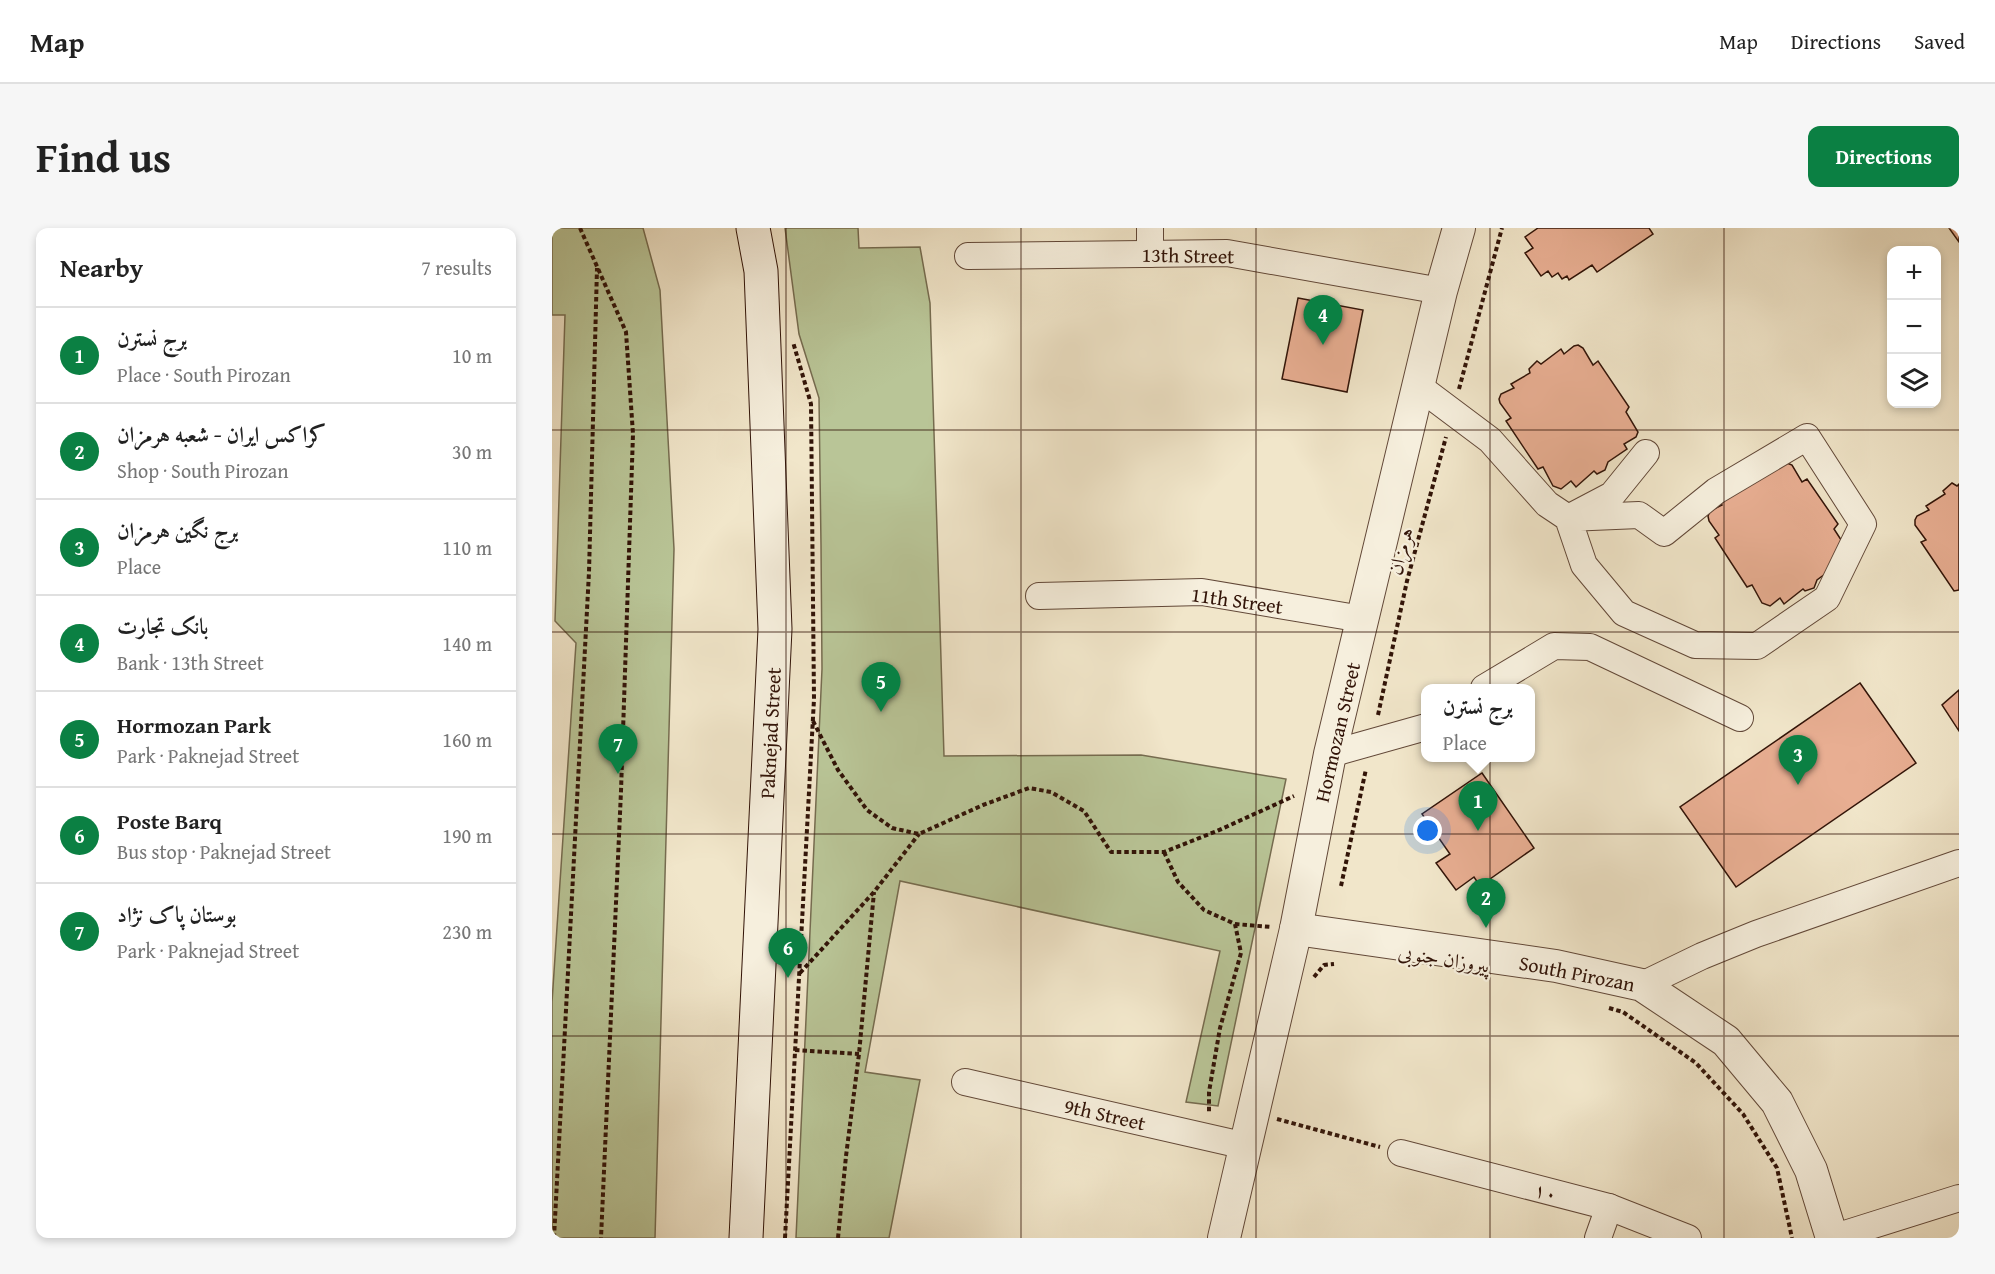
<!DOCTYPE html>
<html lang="en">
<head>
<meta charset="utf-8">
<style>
	body { margin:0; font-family:"Gentium Book Plus",Amiri,serif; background:#f6f6f6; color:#222 }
	.controls { position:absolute; right:18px; top:18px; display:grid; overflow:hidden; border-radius:12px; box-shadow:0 3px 9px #0003 }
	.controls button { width:54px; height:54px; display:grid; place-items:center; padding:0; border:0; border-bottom:2px solid #e0e0e0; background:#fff; color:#222; font:30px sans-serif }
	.you { position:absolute; left:876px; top:603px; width:21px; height:21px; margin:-15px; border:4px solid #fff; border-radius:50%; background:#1a73e8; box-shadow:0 0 0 9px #1a73e833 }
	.badge { display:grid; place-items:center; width:39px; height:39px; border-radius:50%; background:#0b8043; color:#fff; font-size:20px; font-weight:700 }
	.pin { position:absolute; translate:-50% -50px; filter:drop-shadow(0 2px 3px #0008) }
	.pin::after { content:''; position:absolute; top:32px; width:21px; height:18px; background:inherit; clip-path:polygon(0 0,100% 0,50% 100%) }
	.popup { position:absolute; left:869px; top:456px; width:114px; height:78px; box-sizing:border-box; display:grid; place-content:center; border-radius:12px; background:#fff; filter:drop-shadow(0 2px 4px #0005); font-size:20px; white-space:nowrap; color:#767676 }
	.popup b { font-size:22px; color:#222 }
	.popup::after { content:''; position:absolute; left:50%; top:100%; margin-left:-12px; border:12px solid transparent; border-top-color:#fff }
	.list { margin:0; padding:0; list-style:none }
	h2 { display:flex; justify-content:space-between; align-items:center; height:78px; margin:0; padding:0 24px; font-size:26px }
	h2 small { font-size:20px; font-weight:400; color:#767676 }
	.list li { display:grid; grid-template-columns:39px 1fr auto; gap:18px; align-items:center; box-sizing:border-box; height:96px; padding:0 24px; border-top:2px solid #e0e0e0 }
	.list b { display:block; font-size:22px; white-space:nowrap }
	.list p { margin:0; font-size:20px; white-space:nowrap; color:#767676 }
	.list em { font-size:20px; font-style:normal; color:#767676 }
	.icon { flex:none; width:33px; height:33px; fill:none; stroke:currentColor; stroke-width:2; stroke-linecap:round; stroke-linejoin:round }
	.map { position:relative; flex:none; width:1407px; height:1010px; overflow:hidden; border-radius:12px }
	header { display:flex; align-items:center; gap:36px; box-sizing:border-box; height:84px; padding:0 30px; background:#fff; border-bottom:2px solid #e0e0e0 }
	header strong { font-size:28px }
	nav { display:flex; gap:33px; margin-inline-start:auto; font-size:21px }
	.intro { display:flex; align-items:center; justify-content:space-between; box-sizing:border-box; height:144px; padding:0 36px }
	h1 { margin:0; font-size:42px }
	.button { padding:15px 27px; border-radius:12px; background:#0b8043; color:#fff; font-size:21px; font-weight:700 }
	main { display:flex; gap:36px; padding:0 36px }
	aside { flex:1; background:#fff; border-radius:12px; box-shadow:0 3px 9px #0003 }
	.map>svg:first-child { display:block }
	.green { fill:#b9c597; stroke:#766c50; stroke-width:1.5 }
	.building { fill:#e8ae92; stroke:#321408; stroke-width:1.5 }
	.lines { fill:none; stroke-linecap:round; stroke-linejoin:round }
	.minor-casing { stroke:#624838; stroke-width:28 }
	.tertiary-casing { stroke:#624838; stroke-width:34 }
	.secondary-casing { stroke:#321408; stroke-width:35 }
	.path { stroke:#321408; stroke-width:4; stroke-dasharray:4.5 3; stroke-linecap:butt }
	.minor { stroke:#f6efdd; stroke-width:26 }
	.tertiary { stroke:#f6efdd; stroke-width:32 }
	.secondary { stroke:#f6efdd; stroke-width:33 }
	.grid { fill:none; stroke:#321408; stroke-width:1.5; stroke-opacity:0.55 }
	.labels { text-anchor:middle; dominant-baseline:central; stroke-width:4.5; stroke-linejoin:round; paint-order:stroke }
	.street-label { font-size:20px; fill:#321408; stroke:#f6efdd }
</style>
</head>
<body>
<header>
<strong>Map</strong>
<nav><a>Map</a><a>Directions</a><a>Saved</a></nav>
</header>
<div class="intro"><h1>Find us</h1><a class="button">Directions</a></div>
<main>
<aside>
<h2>Nearby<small>7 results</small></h2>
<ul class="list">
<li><span class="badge">1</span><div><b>برج نسترن</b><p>Place · South Pirozan</p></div><em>10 m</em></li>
<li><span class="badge">2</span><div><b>کراکس ایران - شعبه هرمزان</b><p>Shop · South Pirozan</p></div><em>30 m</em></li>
<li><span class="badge">3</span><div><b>برج نگین هرمزان</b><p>Place</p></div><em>110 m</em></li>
<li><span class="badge">4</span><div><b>بانک تجارت</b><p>Bank · 13th Street</p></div><em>140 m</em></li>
<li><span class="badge">5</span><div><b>Hormozan Park</b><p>Park · Paknejad Street</p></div><em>160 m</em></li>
<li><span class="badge">6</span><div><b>Poste Barq</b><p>Bus stop · Paknejad Street</p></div><em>190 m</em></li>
<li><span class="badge">7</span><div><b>بوستان پاک نژاد</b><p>Park · Paknejad Street</p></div><em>230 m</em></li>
</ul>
</aside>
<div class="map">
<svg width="1407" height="1010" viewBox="0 0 1407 1010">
	<rect width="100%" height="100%" fill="#f1e6ca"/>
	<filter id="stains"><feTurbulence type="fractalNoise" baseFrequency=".00333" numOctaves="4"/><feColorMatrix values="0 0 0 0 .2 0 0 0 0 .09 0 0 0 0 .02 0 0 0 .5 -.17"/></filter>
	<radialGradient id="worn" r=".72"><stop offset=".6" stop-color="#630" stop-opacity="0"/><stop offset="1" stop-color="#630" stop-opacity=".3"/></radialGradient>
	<g class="green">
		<path d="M0 0H91L108 62 122 321 103 1010H0V774L24 415 3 393 13 87H0Z"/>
		<path d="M233 0H306L307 20 368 19 378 75 392 528 589 527 734 551 666 878 634 874 668 723 348 653 313 844 368 852 337 1010H244L270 441 269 317 267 170 247 106Z"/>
	</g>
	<g class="building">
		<path d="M986 0H1097L1101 6 1045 44 1040 37 1017 52 1015 48 1010 51 1006 45 1000 49 996 43 989 48 973 25 981 20 973 9Z"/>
		<path d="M1397 0H1407V14Z"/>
		<path d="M746 70 811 82 795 164 730 151Z"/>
		<path d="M1026 117 1031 120 1041 137 1046 133 1077 179 1074 184 1086 204 1084 209 1072 216 1075 221 1056 234 1053 242 1045 246 1042 243 1024 259 1019 253 1009 261 1001 258 991 239 986 241 954 193 959 190 948 175 947 171 949 166 962 160 959 156 978 145 977 141 985 133 989 136 1009 121 1012 126 1022 118Z"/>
		<path d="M1235 235 1240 237 1250 254 1255 251 1286 296 1282 301 1295 321 1284 338 1265 352 1262 360 1253 363 1251 361 1232 376 1228 370 1218 378 1210 375 1200 357 1195 359 1163 310 1167 307 1157 293 1156 288 1158 283 1170 277 1167 273Z"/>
		<path d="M1400 255 1405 258 1407 256V362L1402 363 1369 314 1374 312 1363 297V292L1365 288 1377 282 1374 278 1393 266 1391 263Z"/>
		<path d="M1308 455 1364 535 1184 659 1128 579Z"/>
		<path d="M1407 462V503L1390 477Z"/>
		<path d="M930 545 982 620 928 658 922 649 904 662 884 635 898 626 870 586Z"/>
	</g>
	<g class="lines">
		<g class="minor-casing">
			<g id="minor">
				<path d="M598 0V26"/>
				<path d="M416 28 675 25 889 63"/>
				<path d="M866 158 938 212 995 276 1016 290 1087 287 1112 305 1164 263 1255 209 1311 296 1275 370 1205 418 1143 417 1072 385 1032 337 1016 290"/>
				<path d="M1022 287 1060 267 1094 225"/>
				<path d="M487 368 650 364 810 391"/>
				<path d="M932 460 1002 418 1038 419 1188 490"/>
				<path d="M778 526 874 499"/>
				<path d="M1090 757 1150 728 1204 706 1407 635"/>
				<path d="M413 854 694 918"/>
				<path d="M849 925 1057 979 1136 1010"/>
				<path d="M1046 1010 1057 979"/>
				<path d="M1280 1010 1407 970"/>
			</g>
		</g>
		<g class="tertiary-casing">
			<g id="tertiary">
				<path d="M744 701 1004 738 1090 757 1174 813 1225 874 1259 942 1280 1010"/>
				<path d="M672 1010 744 701 778 526 889 63 907 0"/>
			</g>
		</g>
		<g class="secondary-casing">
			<path id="secondary" d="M194 1010 223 401 209 43 201 0"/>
		</g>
		<g class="path">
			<path d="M28 0 74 104 81 206 69 563 49 1010"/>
			<path d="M907 161 950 0"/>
			<path d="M826 487 855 353 894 209"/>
			<path d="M261 493 286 542 315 582 340 600 367 606 431 577 477 560 499 564 532 583 559 624H612L665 603 742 568"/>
			<path d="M612 624 626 654 652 682 683 696 689 725 668 800 657 864V885"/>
			<path d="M789 658 814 541"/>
			<path d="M683 696 719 699"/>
			<path d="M248 745 322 664 367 606"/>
			<path d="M762 749 772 737 782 736"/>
			<path d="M1057 780 1071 784 1144 835 1191 886 1225 940 1240 1010"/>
			<path d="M243 822 307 826"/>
			<path d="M725 891 828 919"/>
			<path d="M2 1010 37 344 45 40"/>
			<path d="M233 1010 262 471 259 176 241 114"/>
			<path d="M286 1010 294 928 307 826 322 664"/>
		</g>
		<use href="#minor" class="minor"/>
		<use href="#tertiary" class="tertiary"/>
		<use href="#secondary" class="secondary"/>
	</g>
	<path class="grid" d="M234 0V1010M469 0V1010M704 0V1010M938 0V1010M1172 0V1010M0 202H1407M0 404H1407M0 606H1407M0 808H1407"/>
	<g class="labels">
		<g class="street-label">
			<text transform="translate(636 27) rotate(1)">13th Street</text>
			<text transform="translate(848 323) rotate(-75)">هرمزان</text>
			<text transform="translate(685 372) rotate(8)">11th Street</text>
			<text transform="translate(785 504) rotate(-77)">Hormozan Street</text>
			<text transform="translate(218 505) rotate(-87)">Paknejad Street</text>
			<text transform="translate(892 730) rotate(9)">پیروزان جنوبی</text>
			<text transform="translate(1025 745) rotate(11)">South Pirozan</text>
			<text transform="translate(553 886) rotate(13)">9th Street</text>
			<text transform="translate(994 963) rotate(15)">۱۰</text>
		</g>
	</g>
	<rect width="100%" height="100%" filter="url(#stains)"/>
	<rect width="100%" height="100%" fill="url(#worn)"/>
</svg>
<div class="controls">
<button>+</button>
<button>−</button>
<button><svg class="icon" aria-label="layers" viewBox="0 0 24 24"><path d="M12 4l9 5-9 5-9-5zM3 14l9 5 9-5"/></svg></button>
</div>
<div class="you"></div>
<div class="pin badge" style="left:926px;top:603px">1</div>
<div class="popup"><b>برج نسترن</b>Place</div>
<div class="pin badge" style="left:934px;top:700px">2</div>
<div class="pin badge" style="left:1246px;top:557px">3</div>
<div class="pin badge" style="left:771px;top:117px">4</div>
<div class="pin badge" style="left:329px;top:484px">5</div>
<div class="pin badge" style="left:236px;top:750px">6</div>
<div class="pin badge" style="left:66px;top:546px">7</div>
</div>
</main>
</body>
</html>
